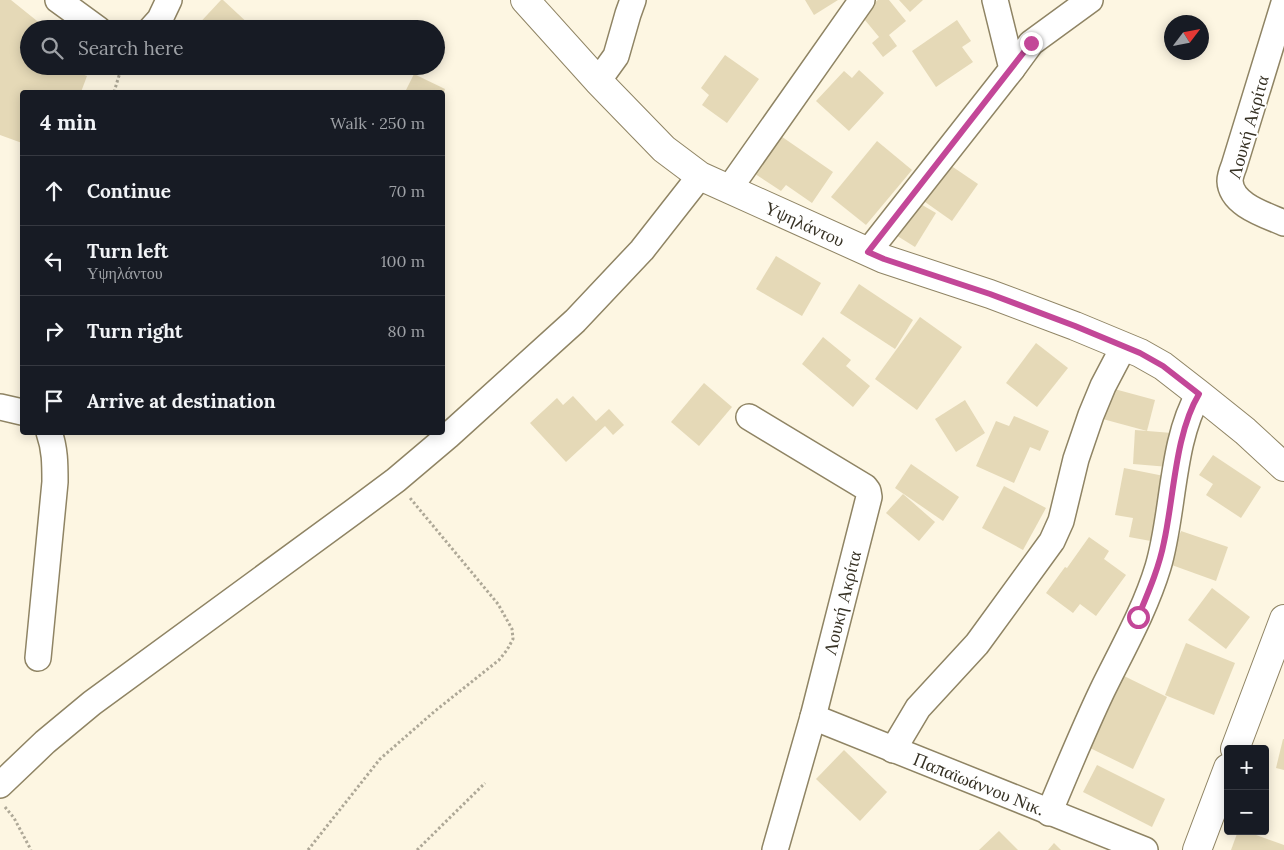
<!DOCTYPE html>
<html lang="en">
<head>
<meta charset="utf-8">
<style>
	body { margin:0; font-family:Lora,serif; background:#242831; color:#f1f3f6 }
	.controls { position:absolute; right:15px; bottom:15px; display:grid; overflow:hidden; border-radius:5px; box-shadow:0 2px 12px #0003 }
	.controls button { width:45px; height:45px; display:grid; place-items:center; padding:0; border:0; border-bottom:1px solid #363941; background:#171b24; color:#f1f3f6; font:25px sans-serif }
	.compass { position:absolute; left:1164px; top:15px; width:45px; height:45px; border-radius:50%; background:#171b24; box-shadow:0 2px 12px #0003; rotate:58deg }
	.stop { position:absolute; width:15px; height:15px; margin:-11px; border:4px solid #c34798; border-radius:50%; background:#fff }
	.stop.end { background:#c34798; border-color:#fff; box-shadow:0 1px 5px #0008 }
	.list { margin:0; padding:0; list-style:none }
	h2 { display:flex; justify-content:space-between; align-items:center; height:65px; margin:0; padding:0 20px; font-size:21px }
	h2 small { font-size:16px; font-weight:400; color:#9ea1a6 }
	.list li { display:grid; grid-template-columns:32px 1fr auto; gap:15px; align-items:center; box-sizing:border-box; height:70px; padding:0 20px; border-top:1px solid #363941 }
	.list b { display:block; font-size:19px; white-space:nowrap }
	.list p { margin:0; font-size:16px; white-space:nowrap; color:#9ea1a6 }
	.list em { font-size:16px; font-style:normal; color:#9ea1a6 }
	.icon { flex:none; width:28px; height:28px; fill:none; stroke:currentColor; stroke-width:2; stroke-linecap:round; stroke-linejoin:round }
	.map { position:relative; flex:none; width:1284px; height:850px; overflow:hidden }
	.search { position:absolute; background:#171b24; box-shadow:0 2px 12px #0003; left:20px; top:20px; width:425px; height:55px; display:flex; align-items:center; gap:12px; box-sizing:border-box; padding:0 18px; border-radius:28px; color:#9ea1a6; font-size:19px }
	.panel { position:absolute; background:#171b24; box-shadow:0 2px 12px #0003; left:20px; top:90px; width:425px; height:345px; border-radius:5px }
	.map>svg:first-child { display:block }
	.building { fill:#e5d9b7 }
	.lines { fill:none; stroke-linecap:round; stroke-linejoin:round }
	.street-casing { stroke:#8f8464; stroke-width:28 }
	.secondary-casing { stroke:#8f8464; stroke-width:30 }
	.path { stroke:#aea897; stroke-width:3; stroke-dasharray:2.5 2.5; stroke-linecap:butt }
	.street { stroke:#fff; stroke-width:25 }
	.secondary { stroke:#fff; stroke-width:28 }
	.route { stroke:#c34798; stroke-width:6 }
	.labels { text-anchor:middle; dominant-baseline:central; stroke-width:4; stroke-linejoin:round; paint-order:stroke }
	.street-label { font-size:18px; fill:#363124; stroke:#fff }
</style>
</head>
<body>
<div class="map">
<svg width="1284" height="850" viewBox="0 0 1284 850">
	<rect width="100%" height="100%" fill="#fdf6e2"/>
	<g class="building">
		<path d="M0 0H11L47 29H29V66H61L87 76 81 92H22V143L0 135Z"/>
		<path d="M221 0H223L252 27 250 29H194Z"/>
		<path d="M805 0H838L814 15Z"/>
		<path d="M878 0H889L906 21 889 35 897 46 883 57 872 43 879 37 860 14Z"/>
		<path d="M899 0H923L910 12Z"/>
		<path d="M957 20 971 41 962 47 973 62 936 87 912 51Z"/>
		<path d="M725 55 759 79 727 123 702 105 709 95 701 88Z"/>
		<path d="M859 70 884 93 849 131 816 101 844 71 852 78Z"/>
		<path d="M414 74 445 89 444 92H405Z"/>
		<path d="M775 132 833 172 812 203 786 185 781 191 749 170Z"/>
		<path d="M877 141 912 170 866 225 831 197Z"/>
		<path d="M944 161 978 184 952 221 918 197Z"/>
		<path d="M912 199 936 213 915 247 891 232Z"/>
		<path d="M776 256 821 283 802 316 756 289Z"/>
		<path d="M859 284 913 320 895 349 840 313Z"/>
		<path d="M920 317 962 347 917 410 875 379Z"/>
		<path d="M823 337 851 360 846 366 870 386 853 407 802 364Z"/>
		<path d="M1036 343 1068 368 1037 407 1006 383Z"/>
		<path d="M704 383 732 407 699 446 671 422Z"/>
		<path d="M1107 387 1155 400 1147 431 1099 418Z"/>
		<path d="M573 396 596 421 609 409 624 425 613 435 605 426 566 462 530 423 557 398 563 405Z"/>
		<path d="M965 400 985 433 956 452 935 419Z"/>
		<path d="M1014 416 1049 431 1040 451 1030 447 1014 483 976 466 996 421 1009 426Z"/>
		<path d="M1135 430 1172 433 1169 467 1133 464Z"/>
		<path d="M1213 455 1261 487 1241 518 1206 495 1213 484 1199 475Z"/>
		<path d="M911 464 959 497 943 521 895 488Z"/>
		<path d="M1124 468 1169 477 1156 542 1129 537 1133 518 1115 515Z"/>
		<path d="M1004 486 1046 508 1023 550 982 528Z"/>
		<path d="M903 494 935 522 919 541 886 513Z"/>
		<path d="M1181 531 1228 547 1216 581 1169 564Z"/>
		<path d="M1089 537 1109 551 1104 559 1126 575 1096 616 1080 604 1073 613 1046 593 1065 567 1067 568Z"/>
		<path d="M1212 588 1250 617 1226 649 1188 620Z"/>
		<path d="M1186 643 1235 663 1214 715 1165 695Z"/>
		<path d="M1124 676 1167 697 1133 769 1090 748Z"/>
		<path d="M1283 739H1284V770L1276 768Z"/>
		<path d="M844 750 887 792 860 821 816 779Z"/>
		<path d="M1097 765 1165 799 1152 827 1083 792Z"/>
		<path d="M999 831 1018 850H979Z"/>
		<path d="M1238 831H1245L1284 845V850H1231Z"/>
		<path d="M1054 843 1061 850H1048Z"/>
	</g>
	<g class="lines">
		<g class="street-casing">
			<g id="street">
				<path d="M58 0 98 29"/>
				<path d="M1284 3 1234 166C1232 171 1230 176 1230 181 1231 205 1266 215 1284 223"/>
				<path d="M151 29 160 19 169 0"/>
				<path d="M1012 69 1031 43 1090 0"/>
				<path d="M598 81 616 56 628 14 633 0"/>
				<path d="M729 189 862 0"/>
				<path d="M868 252 1012 69 995 0"/>
				<path d="M0 407 22 412"/>
				<path d="M749 417 865 487 868 491 869 497 813 717 775 850"/>
				<path d="M38 658 55 482C55 464 55 449 49 432"/>
				<path id="s1" d="M813 717 1145 850"/>
				<path d="M893 750 918 708 977 644 1052 541 1061 521 1076 459 1091 415 1103 386 1124 346"/>
				<path d="M0 785 45 742 92 703 353 512 396 480 448 436 575 321 642 250 700 176"/>
				<path d="M1049 813C1066 772 1083 731 1102 691 1122 650 1145 610 1158 567 1174 514 1171 441 1199 394"/>
			</g>
		</g>
		<g class="secondary-casing">
			<g id="secondary">
				<path id="s2" d="M525 0 598 81 664 149 700 176 884 259 990 294 1075 326 1140 353 1163 366 1199 394 1245 431 1284 467"/>
				<path d="M1235 749 1284 619"/>
				<path d="M1197 850 1228 768"/>
			</g>
		</g>
		<g class="path">
			<path d="M114 92 122 66"/>
			<path d="M5 807 14 818 31 850"/>
			<path d="M308 850 380 759 435 711 499 660 507 650 513 639 512 629 498 604 410 498"/>
			<path d="M417 850 485 783"/>
		</g>
		<use href="#street" class="street"/>
		<use href="#secondary" class="secondary"/>
	</g>
	<g class="lines">
		<path class="route" d="M1031 43 868 252 884 259 990 294 1075 326 1140 353 1163 366 1199 394C1175 434 1174 497 1164 542 1159 568 1148 593 1138 617"/>
	</g>
	<g class="labels">
		<g class="street-label">
			<text transform="translate(1248 127) rotate(-74)">Λουκή Ακρίτα</text>
			<text stroke="none"><textPath href="#s2" startOffset="364">Υψηλάντου</textPath></text>
			<text transform="translate(842 603) rotate(-76)">Λουκή Ακρίτα</text>
			<text stroke="none"><textPath href="#s1" startOffset="179">Παπαϊωάννου Νικ.</textPath></text>
		</g>
	</g>
</svg>
<div class="controls">
<button>+</button>
<button>−</button>
</div>
<svg class="compass" viewBox="-18 -18 36 36"><path d="M0-13l5 13h-10z" fill="#e53935"/><path d="M0 13l5-13h-10z" fill="#9ea1a6"/></svg>
<div class="stop" style="left:1138px;top:617px"></div>
<div class="stop end" style="left:1031px;top:43px"></div>
<div class="search"><svg class="icon" aria-label="search" viewBox="0 0 24 24"><circle cx="10" cy="10" r="6"/><path d="M15 15l6 6"/></svg>Search here</div>
<section class="panel">
<h2>4 min<small>Walk · 250 m</small></h2>
<ul class="list">
<li><svg class="icon" aria-label="ahead" viewBox="0 0 24 24"><path d="M12 20V5M6 11l6-6 6 6"/></svg><div><b>Continue</b></div><em>70 m</em></li>
<li><svg class="icon" aria-label="left" viewBox="0 0 24 24"><path d="M17 20v-9H6M10 6l-5 5 5 5"/></svg><div><b>Turn left</b><p>Υψηλάντου</p></div><em>100 m</em></li>
<li><svg class="icon" aria-label="right" viewBox="0 0 24 24"><path d="M7 20v-9h11M14 6l5 5-5 5"/></svg><div><b>Turn right</b></div><em>80 m</em></li>
<li><svg class="icon" aria-label="arrive" viewBox="0 0 24 24"><path d="M6 21V4h12l-3 4 3 4H6"/></svg><div><b>Arrive at destination</b></div></li>
</ul>
</section>
</div>
</body>
</html>
